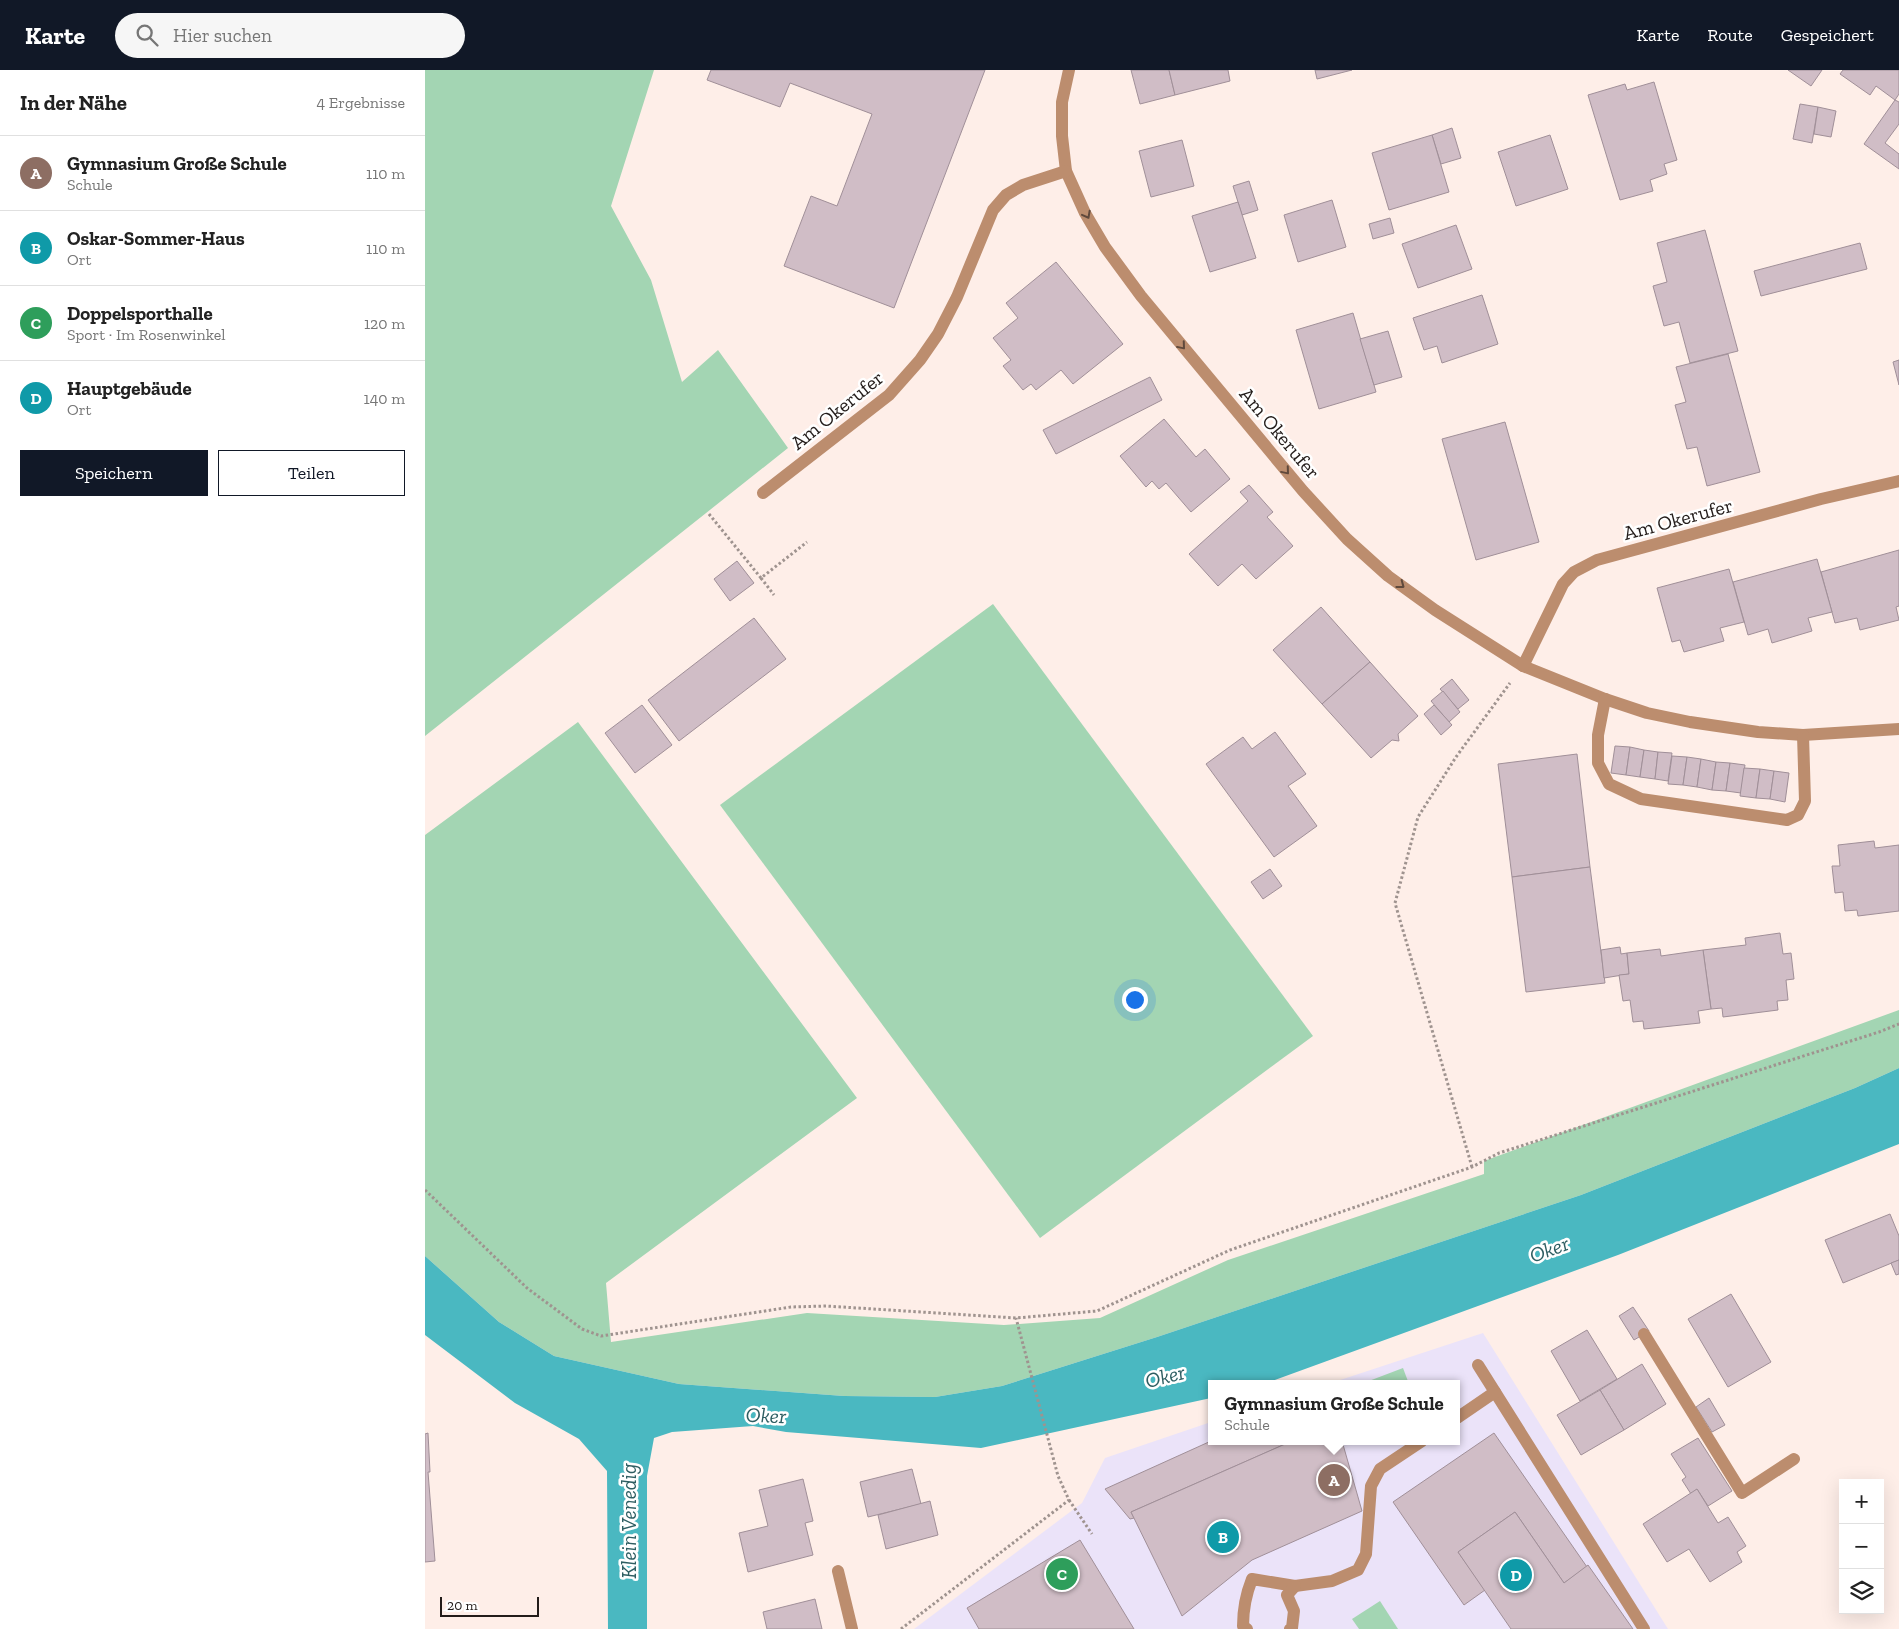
<!DOCTYPE html>
<html lang="de">
<head>
<meta charset="utf-8">
<style>
	body { margin:0; font-family:"Zilla Slab",serif; background:#f6f6f6; color:#222 }
	.controls { position:absolute; right:15px; bottom:15px; display:grid; overflow:hidden; border-radius:0px; box-shadow:0 5px 20px #0002 }
	.controls button { width:45px; height:45px; display:grid; place-items:center; padding:0; border:0; border-bottom:1px solid #e0e0e0; background:#fff; color:#222; font:25px sans-serif }
	.scale { position:absolute; left:15px; bottom:12px; width:99px; box-sizing:border-box; padding-left:5px; border:2px solid #231c1a; border-top:0; font-size:14px; line-height:18px; white-space:nowrap; color:#231c1a; -webkit-text-stroke:4px #fff; paint-order:stroke }
	.you { position:absolute; left:709px; top:929px; width:18px; height:18px; margin:-12px; border:4px solid #fff; border-radius:50%; background:#1a73e8; box-shadow:0 0 0 8px #1a73e833 }
	.badge { display:grid; place-items:center; width:32px; height:32px; border-radius:50%; background:#111827; color:#fff; font-size:16px; font-weight:700 }
	.pin { position:absolute; translate:-50% -50%; border:2px solid #fff; box-shadow:0 1px 5px #0006 }
	.popup { position:absolute; left:783px; top:1310px; width:252px; height:65px; box-sizing:border-box; display:grid; place-content:center; border-radius:0px; background:#fff; filter:drop-shadow(0 1px 4px #0005); font-size:16px; white-space:nowrap; color:#767676 }
	.popup b { font-size:19px; color:#222 }
	.popup::after { content:''; position:absolute; left:50%; top:100%; margin-left:-10px; border:10px solid transparent; border-top-color:#fff }
	.list { margin:0; padding:0; list-style:none }
	h2 { display:flex; justify-content:space-between; align-items:center; height:65px; margin:0; padding:0 20px; font-size:21px }
	h2 small { font-size:16px; font-weight:400; color:#767676 }
	.list li { display:grid; grid-template-columns:32px 1fr auto; gap:15px; align-items:center; box-sizing:border-box; height:75px; padding:0 20px; border-top:1px solid #e0e0e0 }
	.list b { display:block; font-size:19px; white-space:nowrap }
	.list p { margin:0; font-size:16px; white-space:nowrap; color:#767676 }
	.list em { font-size:16px; font-style:normal; color:#767676 }
	.actions { display:flex; gap:10px; padding:15px 20px }
	.actions a { flex:1; padding:11px 0; border:1px solid #111827; border-radius:0px; text-align:center; font-size:18px; color:#111827 }
	.actions .main { background:#111827; color:#fff }
	.icon { flex:none; width:28px; height:28px; fill:none; stroke:currentColor; stroke-width:2; stroke-linecap:round; stroke-linejoin:round }
	.map { position:relative; flex:none; width:1474px; height:1559px; overflow:hidden }
	header { display:flex; align-items:center; gap:30px; box-sizing:border-box; height:70px; padding:0 25px; background:#111827; color:#fff }
	header strong { font-size:24px }
	nav { display:flex; gap:28px; margin-inline-start:auto; font-size:18px }
	.search { width:350px; height:45px; background:#f6f6f6; display:flex; align-items:center; gap:12px; box-sizing:border-box; padding:0 18px; border-radius:28px; color:#767676; font-size:19px }
	main { display:flex }
	aside { flex:1; background:#fff }
	.map>svg:first-child { display:block }
	.education { fill:#ebe3f9 }
	.green { fill:#a3d5b3 }
	.water { fill:#4ab8c1 }
	.building { fill:#d0bdc6; stroke:#a08f98 }
	.lines { fill:none; stroke-linecap:round; stroke-linejoin:round }
	.path { stroke:#9f938f; stroke-width:3; stroke-dasharray:2.5 2.5; stroke-linecap:butt }
	.minor { stroke:#bc8d6e; stroke-width:12 }
	.oneway { stroke:#60493c }
	.labels { text-anchor:middle; dominant-baseline:central; stroke-width:5; stroke-linejoin:round; paint-order:stroke }
	.street-label { font-size:20px; fill:#231c1a; stroke:#fff }
	.water-label { font-size:21px; font-style:italic; fill:#2e5e62; stroke:#fff }
</style>
</head>
<body>
<header>
<strong>Karte</strong>
<div class="search"><svg class="icon" aria-label="search" viewBox="0 0 24 24"><circle cx="10" cy="10" r="6"/><path d="M15 15l6 6"/></svg>Hier suchen</div>
<nav><a>Karte</a><a>Route</a><a>Gespeichert</a></nav>
</header>
<main>
<aside>
<h2>In der Nähe<small>4 Ergebnisse</small></h2>
<ul class="list">
<li><span class="badge" style="background:#8d6e63">A</span><div><b>Gymnasium Große Schule</b><p>Schule</p></div><em>110 m</em></li>
<li><span class="badge" style="background:#0f9aa8">B</span><div><b>Oskar-Sommer-Haus</b><p>Ort</p></div><em>110 m</em></li>
<li><span class="badge" style="background:#2e9e5b">C</span><div><b>Doppelsporthalle</b><p>Sport · Im Rosenwinkel</p></div><em>120 m</em></li>
<li><span class="badge" style="background:#0f9aa8">D</span><div><b>Hauptgebäude</b><p>Ort</p></div><em>140 m</em></li>
</ul>
<div class="actions"><a class="main">Speichern</a><a>Teilen</a></div>
</aside>
<div class="map">
<svg width="1474" height="1559" viewBox="0 0 1474 1559">
	<rect width="100%" height="100%" fill="#feeee8"/>
	<path class="education" d="M1058 1263 1243 1559H489L657 1433 680 1388 786 1352V1371H1032V1314H903Z"/>
	<g class="green">
		<path d="M0 0H229L186 136 226 210 257 312 293 280 363 378 0 666Z"/>
		<path d="M568 534 888 966 615 1168 295 735Z"/>
		<path d="M153 652 432 1028 181 1213 186 1272 382 1243 579 1255 675 1248 803 1190 1059 1104V1091L1474 940V998L1430 1018 1156 1125 732 1267 577 1316 510 1327 419 1326 254 1314 129 1286 74 1252 0 1186V765Z"/>
		<path d="M978 1298 984 1314H936Z"/>
		<path d="M955 1531 973 1559H934L927 1549Z"/>
	</g>
	<path class="water" d="M1474 998V1074L1193 1185 839 1314H786V1328L556 1378 361 1362 328 1356 247 1362 229 1368 222 1406V1559H183L182 1401 154 1369 90 1333 0 1265V1186L74 1252 129 1286 254 1314 419 1326 510 1327 577 1316 732 1267 1156 1125 1430 1018Z"/>
	<g class="building">
		<path d="M286 0H560L469 238 359 196 386 126 412 136 447 44 365 13 355 37 282 10Z"/>
		<path d="M706 0H744L750 25 715 34Z"/>
		<path d="M744 0H803L805 11 750 25Z"/>
		<path d="M890 0H927L892 9Z"/>
		<path d="M1363 0H1397L1386 16Z"/>
		<path d="M1418 0H1474V24L1470 30 1451 16 1445 25 1415 4Z"/>
		<path d="M1229 12 1252 90 1239 94 1242 104 1225 110 1228 121 1195 130 1163 25 1200 14 1202 20Z"/>
		<path d="M1470 30 1474 32V54L1460 73 1474 84V99L1439 74Z"/>
		<path d="M1375 34 1393 37 1387 73 1368 69Z"/>
		<path d="M1393 37 1411 41 1406 67 1389 64Z"/>
		<path d="M1027 58 1036 88 1016 94 1007 65Z"/>
		<path d="M1007 65 1024 122 964 140 947 83Z"/>
		<path d="M1125 65 1143 119 1091 136 1073 82Z"/>
		<path d="M757 70 769 116 726 127 714 81Z"/>
		<path d="M824 111 833 140 817 145 808 116Z"/>
		<path d="M907 130 921 177 873 192 859 145Z"/>
		<path d="M813 132 831 188 785 202 767 146Z"/>
		<path d="M965 148 969 163 948 169 944 154Z"/>
		<path d="M1031 155 1047 199 993 218 977 174Z"/>
		<path d="M1280 160 1313 281 1265 293 1254 252 1239 256 1228 216 1242 212 1232 173Z"/>
		<path d="M1435 173 1442 199 1336 226 1329 201Z"/>
		<path d="M631 192 698 274 648 314 636 300 611 320 606 314 598 320 578 296 586 290 568 268 593 248 581 233Z"/>
		<path d="M1057 225 1073 274 1017 293 1012 276 999 280 988 248Z"/>
		<path d="M928 243 951 322 894 339 871 260Z"/>
		<path d="M963 261 977 307 949 315 935 269Z"/>
		<path d="M1303 284 1335 402 1282 416 1272 377 1262 379 1250 335 1261 332 1251 297Z"/>
		<path d="M1474 290V315L1468 292Z"/>
		<path d="M725 307 737 330 631 384 618 360Z"/>
		<path d="M739 349 771 387 780 379 805 409 766 442 741 413 734 419 727 411 721 417 695 386Z"/>
		<path d="M1080 352 1114 472 1051 490 1017 369Z"/>
		<path d="M824 415 848 442 842 447 868 476 831 509 817 494 793 516 764 484 823 431 815 422Z"/>
		<path d="M1474 480V536L1471 537 1474 550 1435 560 1432 548 1410 553 1396 502Z"/>
		<path d="M1392 489 1407 542 1383 548 1387 561 1347 573 1343 559 1323 565 1308 512Z"/>
		<path d="M312 491 329 513 305 531 289 509Z"/>
		<path d="M1304 499 1319 552 1295 558 1299 571 1259 582 1255 570 1247 572 1232 518Z"/>
		<path d="M896 537 945 592 897 634 848 580Z"/>
		<path d="M329 548 361 589 254 671 223 630Z"/>
		<path d="M945 592 993 646 973 664 974 671 967 670 946 688 897 634Z"/>
		<path d="M1027 609 1044 630 1033 639 1015 619Z"/>
		<path d="M1018 621 1035 642 1024 652 1006 631Z"/>
		<path d="M217 635 247 675 210 703 180 663Z"/>
		<path d="M1009 635 1027 655 1016 665 999 644Z"/>
		<path d="M850 662 881 704 863 716 892 756 849 787 781 694 818 667 827 679Z"/>
		<path d="M1190 676 1205 677 1201 705 1186 703Z"/>
		<path d="M1205 677 1219 680 1215 707 1201 705Z"/>
		<path d="M1219 680 1233 682 1230 709 1215 707Z"/>
		<path d="M1233 682 1247 683 1243 711 1230 709Z"/>
		<path d="M1152 684 1165 797 1087 807 1073 694Z"/>
		<path d="M1247 686 1262 687 1258 715 1243 714Z"/>
		<path d="M1262 687 1276 689 1272 717 1258 715Z"/>
		<path d="M1276 689 1291 692 1287 720 1272 717Z"/>
		<path d="M1291 692 1305 693 1301 721 1287 720Z"/>
		<path d="M1305 693 1320 695 1316 723 1301 721Z"/>
		<path d="M1319 698 1335 699 1331 728 1315 726Z"/>
		<path d="M1335 699 1349 701 1345 729 1331 728Z"/>
		<path d="M1349 701 1364 703 1360 732 1345 729Z"/>
		<path d="M1449 771 1450 778 1474 775V841L1433 846 1432 840 1420 841 1418 822 1410 823 1407 796H1415L1413 775Z"/>
		<path d="M1165 797 1180 913 1101 922 1087 807Z"/>
		<path d="M845 799 857 816 838 829 826 812Z"/>
		<path d="M1355 863 1358 884 1366 883 1369 909 1361 910 1363 930 1352 931 1353 940 1298 947 1297 938 1286 939 1278 880 1321 875 1320 868Z"/>
		<path d="M1195 877 1196 884 1202 883 1204 904 1179 908 1176 880Z"/>
		<path d="M1235 879 1236 886 1278 880 1286 939 1273 941 1275 953 1219 959 1218 951 1208 952 1205 930 1198 931 1194 905 1204 904 1202 883Z"/>
		<path d="M1465 1144 1474 1166V1190L1418 1213 1400 1170Z"/>
		<path d="M1474 1190V1204L1471 1205 1466 1193Z"/>
		<path d="M1306 1224 1346 1292 1303 1317 1263 1249Z"/>
		<path d="M1208 1237 1224 1261 1209 1270 1194 1246Z"/>
		<path d="M1162 1260 1192 1309 1155 1331 1126 1281Z"/>
		<path d="M1217 1294 1241 1334 1199 1360 1175 1320Z"/>
		<path d="M1175 1320 1199 1360 1156 1385 1132 1345Z"/>
		<path d="M1284 1328 1300 1355 1287 1362 1271 1337Z"/>
		<path d="M3 1363 5 1402H3L10 1491 0 1492V1364Z"/>
		<path d="M1069 1363 1162 1497 1139 1513 1090 1442 1033 1482 1060 1520 1039 1535 968 1432Z"/>
		<path d="M1273 1368 1307 1421 1283 1436 1272 1419 1266 1424 1257 1410 1261 1407 1246 1384Z"/>
		<path d="M786 1371H867L706 1442 709 1448 705 1449 680 1419Z"/>
		<path d="M867 1371H917L937 1441 827 1490 757 1546 706 1442Z"/>
		<path d="M487 1399 496 1434 443 1447 435 1412Z"/>
		<path d="M378 1409 388 1451 380 1453 388 1485 323 1502 314 1463 343 1456 334 1420Z"/>
		<path d="M1272 1419 1293 1453 1303 1447 1321 1476 1312 1482 1317 1492 1285 1512 1264 1479 1242 1492 1218 1454Z"/>
		<path d="M505 1431 513 1465 461 1479 453 1445Z"/>
		<path d="M1090 1442 1139 1513 1163 1495 1208 1559H1086L1033 1482Z"/>
		<path d="M655 1470 709 1559H554L542 1538Z"/>
		<path d="M390 1529 397 1559H342L338 1542Z"/>
	</g>
	<g class="lines">
		<g class="path">
			<path d="M284 444 336 508 382 472"/>
			<path d="M336 508 349 525"/>
			<path d="M1047 1097 970 833 993 747 1031 687 1085 613"/>
			<path d="M0 1120 102 1218 157 1259 176 1266 366 1237 401 1236 591 1248 672 1241 805 1180 1047 1097 1074 1083 1454 962 1474 954"/>
			<path d="M644 1430 667 1464"/>
			<path d="M476 1559 644 1430 633 1406 591 1248"/>
		</g>
		<g class="minor">
			<path d="M644 0 637 32V66L641 101 660 143 680 177 716 226 878 421 922 469 963 506 1010 540 1098 596 1180 629 1222 643 1265 652 1333 662 1378 665 1474 659"/>
			<path d="M338 423 464 325 495 290 513 264 532 227 568 140 581 125 598 115 641 101"/>
			<path d="M1098 596 1138 514 1149 502 1172 490 1396 429 1474 411"/>
			<path d="M1180 629 1173 665V693L1184 714 1216 729 1362 750 1373 745 1380 731 1378 665"/>
			<path d="M1219 1264 1317 1423 1369 1389"/>
			<path d="M1053 1295 1219 1559"/>
			<path d="M1032 1348 1070 1322"/>
			<path d="M413 1501 427 1559"/>
			<path d="M822 1559 818 1556C818 1539 821 1524 827 1509L870 1516 907 1511 933 1500 941 1484 946 1416 955 1399 997 1371"/>
			<path d="M865 1559 867 1558 869 1541 862 1525 870 1516"/>
		</g>
	</g>
	<defs><path id="oneway-chevron" d="M-2-3.5L2.5 0L-2 3.5" fill="none" stroke-width="1.6" stroke-linecap="round" stroke-linejoin="round" transform="scale(1.25)"/></defs>
	<g class="oneway">
		<use href="#oneway-chevron" transform="translate(662 145) rotate(62)"/>
		<use href="#oneway-chevron" transform="translate(757 276) rotate(50)"/>
		<use href="#oneway-chevron" transform="translate(861 401) rotate(50)"/>
		<use href="#oneway-chevron" transform="translate(976 515) rotate(37)"/>
	</g>
	<g class="labels">
		<g class="street-label">
			<text transform="translate(412 340) rotate(-39)">Am Okerufer</text>
			<text transform="translate(855 363) rotate(50)">Am Okerufer</text>
			<text transform="translate(1253 449) rotate(-15)">Am Okerufer</text>
		</g>
		<g class="water-label">
			<text transform="translate(1124 1179) rotate(-20)">Oker</text>
			<text transform="translate(740 1306) rotate(-14)">Oker</text>
			<text transform="translate(341 1345) rotate(2)">Oker</text>
			<text transform="translate(203 1451) rotate(-90)">Klein Venedig</text>
		</g>
	</g>
</svg>
<div class="controls">
<button>+</button>
<button>−</button>
<button><svg class="icon" aria-label="layers" viewBox="0 0 24 24"><path d="M12 4l9 5-9 5-9-5zM3 14l9 5 9-5"/></svg></button>
</div>
<div class="scale">20 m</div>
<div class="you"></div>
<div class="pin badge" style="left:909px;top:1410px;background:#8d6e63">A</div>
<div class="popup"><b>Gymnasium Große Schule</b>Schule</div>
<div class="pin badge" style="left:798px;top:1467px;background:#0f9aa8">B</div>
<div class="pin badge" style="left:637px;top:1504px;background:#2e9e5b">C</div>
<div class="pin badge" style="left:1091px;top:1505px;background:#0f9aa8">D</div>
</div>
</main>
</body>
</html>
